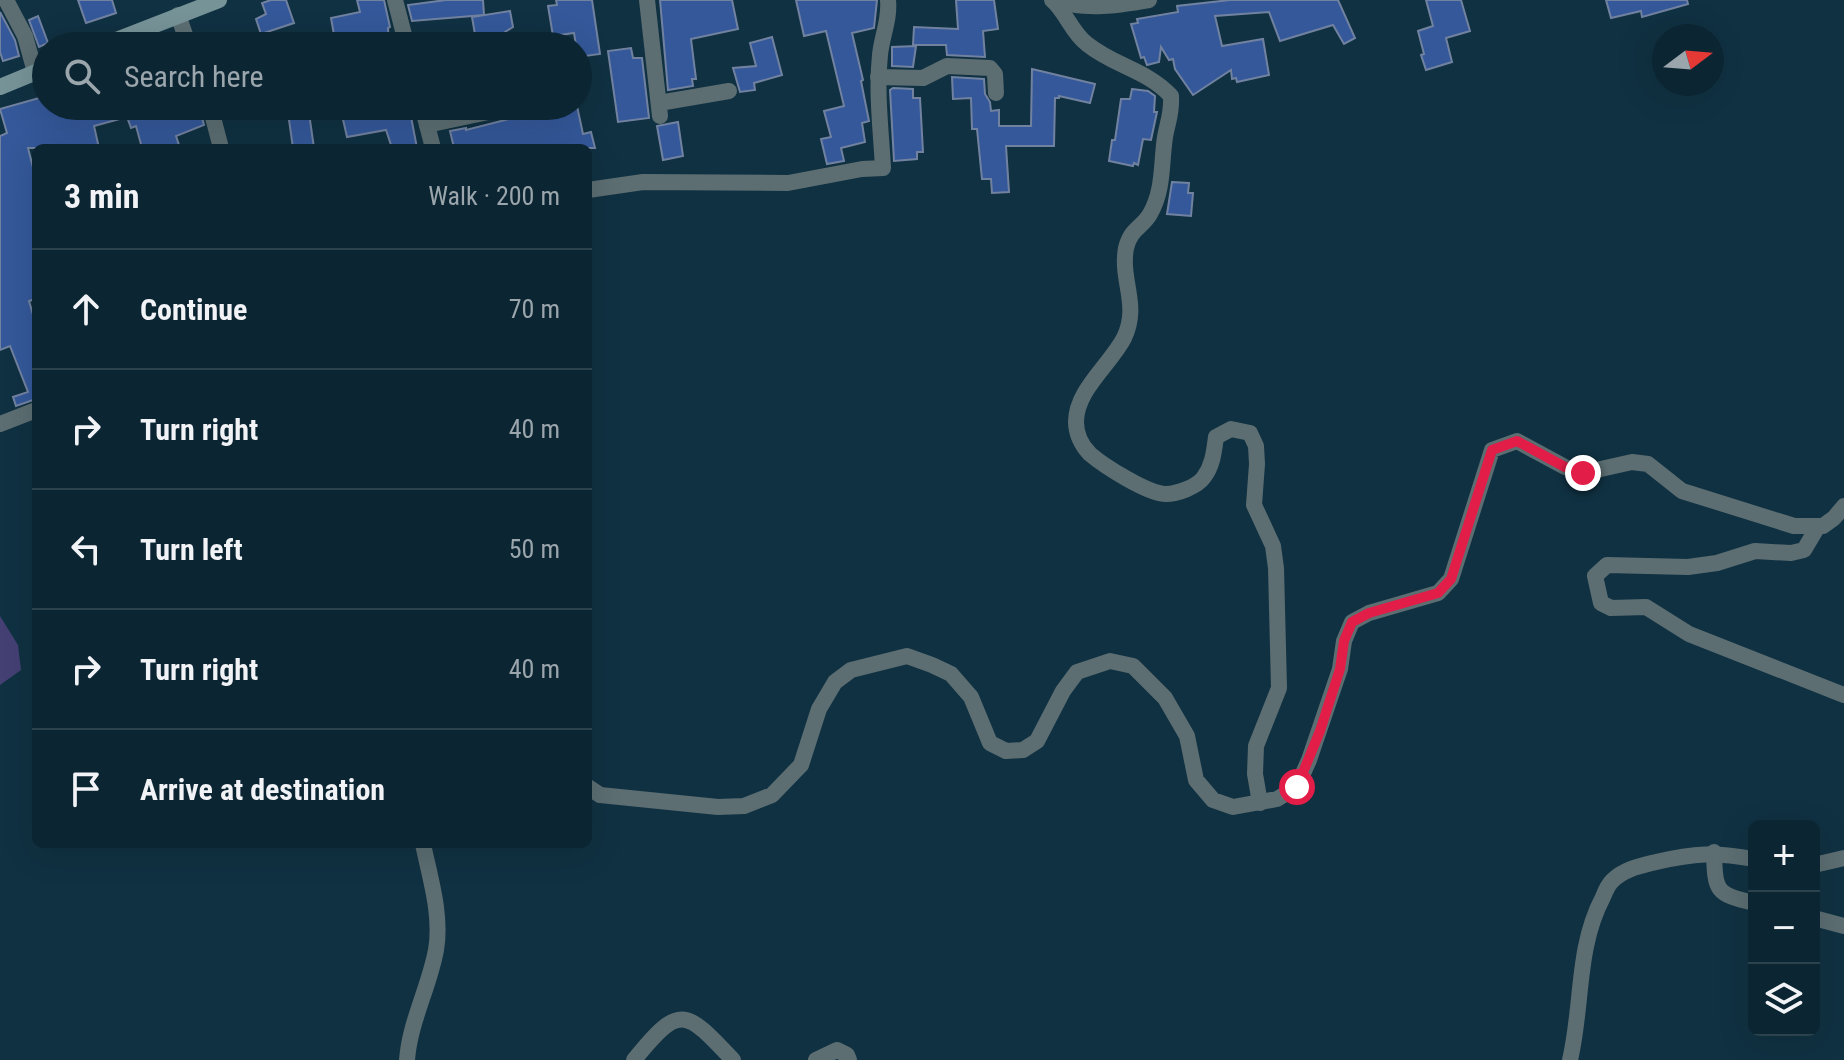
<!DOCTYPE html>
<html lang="en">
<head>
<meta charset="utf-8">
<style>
	body { margin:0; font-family:"Roboto Condensed",sans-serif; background:#152d3a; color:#f1f3f6 }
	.controls { position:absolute; right:24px; bottom:24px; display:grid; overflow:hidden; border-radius:12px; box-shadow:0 8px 32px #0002 }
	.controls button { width:72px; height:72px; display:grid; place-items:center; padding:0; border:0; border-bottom:2px solid #2c424d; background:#0c2532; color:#f1f3f6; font:40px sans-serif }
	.compass { position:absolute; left:1652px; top:24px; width:72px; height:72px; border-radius:50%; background:#0c2532; box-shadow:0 8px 32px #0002; rotate:74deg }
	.stop { position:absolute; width:24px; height:24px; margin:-18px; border:6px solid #e11d48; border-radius:50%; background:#fff }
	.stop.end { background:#e11d48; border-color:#fff; box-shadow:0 2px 8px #0008 }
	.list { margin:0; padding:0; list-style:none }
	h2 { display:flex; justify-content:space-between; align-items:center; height:104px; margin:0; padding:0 32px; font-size:34px }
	h2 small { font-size:26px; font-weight:400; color:#9aa5ac }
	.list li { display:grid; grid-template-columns:52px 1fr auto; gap:24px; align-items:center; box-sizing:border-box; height:120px; padding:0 32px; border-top:2px solid #2c424d }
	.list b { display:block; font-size:30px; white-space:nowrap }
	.list em { font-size:26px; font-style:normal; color:#9aa5ac }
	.icon { flex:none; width:44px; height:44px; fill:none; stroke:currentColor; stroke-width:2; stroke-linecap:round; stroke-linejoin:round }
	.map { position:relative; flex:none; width:1844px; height:1060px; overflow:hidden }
	.search { position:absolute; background:#0c2532; box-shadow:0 8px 32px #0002; left:32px; top:32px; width:560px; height:88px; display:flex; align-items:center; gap:20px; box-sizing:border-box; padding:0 28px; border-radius:44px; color:#9aa5ac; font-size:30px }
	.panel { position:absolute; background:#0c2532; box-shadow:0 8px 32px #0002; left:32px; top:144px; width:560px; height:704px; border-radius:12px }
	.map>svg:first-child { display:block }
	.green { fill:#454074 }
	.building { fill:#345899; stroke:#7182a0; stroke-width:2 }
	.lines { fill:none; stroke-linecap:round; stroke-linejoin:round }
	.minor { stroke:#5c6e72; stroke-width:16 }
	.secondary { stroke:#769398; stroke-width:16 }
	.route { stroke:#e11d48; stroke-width:10 }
</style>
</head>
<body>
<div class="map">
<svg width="1844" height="1060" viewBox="0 0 1844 1060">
	<rect width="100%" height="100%" fill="#103142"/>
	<path class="green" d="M0 616 18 645 21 670 0 685Z"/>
	<g class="building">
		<path d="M78 0H112L116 13 86 23Z"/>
		<path d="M271 0H286L294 23 261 34 256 19 266 14 262 3Z"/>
		<path d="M357 0H384L390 27 388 28 389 46H336L331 18 360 12Z"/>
		<path d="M446 0H483L484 15 412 21 408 5Z"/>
		<path d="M556 0H592L600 54 578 57 574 33 553 36 548 6 557 5Z"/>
		<path d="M660 0H732L738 29 691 39 696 79H692L693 86 668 90Z"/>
		<path d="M796 0H877L874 28 852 33 863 80 861 81 869 121 862 123 865 142 841 148 844 161 827 164 821 139 831 137 824 111 844 106 826 31 804 36Z"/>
		<path d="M956 0H994L998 29 983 31 985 57 947 55 946 45H913L914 27 958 29Z"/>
		<path d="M1230 0H1338L1355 38 1344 44 1333 25 1280 41 1269 12 1215 16 1222 46 1263 39 1269 75 1237 82 1236 78 1232 79 1231 70 1193 95 1175 69 1173 59 1169 60 1161 47 1159 62 1147 65 1144 57 1141 58 1131 24 1138 23 1137 19 1178 12 1177 6Z"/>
		<path d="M1426 0H1461L1470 31 1446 38 1452 62 1426 70 1421 55 1424 54 1418 31 1433 26Z"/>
		<path d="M1606 0H1687L1688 4 1642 17 1641 11 1611 18Z"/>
		<path d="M510 11 513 27 505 32 507 46H477L472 17Z"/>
		<path d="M0 12 15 40 19 56 3 61 0 52Z"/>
		<path d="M38 16 48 43 39 47 29 20Z"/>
		<path d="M772 37 782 75 754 83 755 90 740 92 733 68 756 66 750 43Z"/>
		<path d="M916 46 913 67 892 66V47Z"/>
		<path d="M631 48 633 58H642L649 118 618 122 608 51Z"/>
		<path d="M1032 69 1095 84 1090 103 1059 96V98H1055L1054 146H1006L1009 192 992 193 991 179H982L977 129H972L971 98 953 99 952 77 984 79 985 94 990 102 991 111 999 110V126H1031Z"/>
		<path d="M893 88 913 89V98H920L923 152H917V159L894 161 890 90Z"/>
		<path d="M1132 89 1148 91 1155 96 1154 112H1157L1151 140 1143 139 1138 165 1134 163 1133 166 1109 161 1112 140H1115L1121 99H1130Z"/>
		<path d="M46 96V106H182L183 111 199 106 204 125 176 136 180 148H142L136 126 131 128 127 117 94 126 99 148H28L36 179V299L29 301 36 325V399L16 406 13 397 28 392 10 346 0 350V136L7 133 0 109Z"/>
		<path d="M287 106H308L314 148H293Z"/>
		<path d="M340 106H409L417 148H392L386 130 347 137Z"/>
		<path d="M557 106H577L583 134 591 132 595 148H454L450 131 466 128V130L521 116 522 119 559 110Z"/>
		<path d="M678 122 683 156 663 160 657 126Z"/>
		<path d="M1172 182 1189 183 1188 193H1193L1191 216 1167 214Z"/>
	</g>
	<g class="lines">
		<g class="minor">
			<path d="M6 0 25 36 35 72"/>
			<path d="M395 0 407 46"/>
			<path d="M647 0 660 116"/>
			<path d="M1052 0C1066 12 1072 33 1087 44 1114 66 1147 70 1171 96 1172 114 1168 120 1165 137 1161 163 1164 190 1150 214 1142 228 1131 228 1126 248 1120 281 1140 305 1124 338 1110 365 1076 390 1076 422 1076 434 1082 446 1090 454 1104 466 1148 494 1166 494 1177 494 1197 487 1204 477 1213 465 1214 451 1216 437L1231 429 1250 433 1256 446 1257 464 1254 505 1273 546 1276 568 1279 688 1256 746 1255 774 1260 803"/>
			<path d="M1057 0C1085 11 1120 5 1149 0"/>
			<path d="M178 15 189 46"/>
			<path d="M878 77 923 78 947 66 990 68 995 74 996 93"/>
			<path d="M659 103 729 91"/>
			<path d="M210 106 221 148"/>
			<path d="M422 106 433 148"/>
			<path d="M427 125 516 106"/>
			<path d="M588 190 643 182 788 183 862 169 883 168C881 130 876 92 880 55 882 35 890 20 888 0"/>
			<path d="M0 424 36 410"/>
			<path d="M1817 528 1804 550 1791 553 1755 551 1717 563 1688 567 1607 565 1595 576 1601 603 1611 608 1646 607 1689 634 1844 695"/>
			<path d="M588 787 600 795 718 807 744 806 772 795 801 765 819 709 835 682 851 670 907 656 932 665 951 674 971 697 990 743 1006 751 1023 750 1037 741 1063 691 1077 672 1110 661 1133 666 1165 698 1187 736 1196 780 1213 800 1233 807 1277 799 1297 787 1309 760 1340 669 1344 641 1352 622 1369 613 1438 593 1451 579 1492 450 1517 441 1565 467 1583 473 1632 462 1648 464 1682 491 1794 526H1823L1834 518 1844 506"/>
			<path d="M1714 852C1715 892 1716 894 1754 903"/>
			<path d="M1814 865 1844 858"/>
			<path d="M1814 918 1844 926"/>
			<path d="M407 1060C410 1021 429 988 436 950 442 915 430 878 423 844"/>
			<path d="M634 1060C680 1003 685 1009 733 1060"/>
			<path d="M816 1060 837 1050 847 1055 849 1060"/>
			<path d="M1570 1060C1583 1005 1576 948 1603 897 1605 892 1608 885 1612 881 1624 869 1640 866 1656 862 1695 853 1715 852 1754 859"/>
		</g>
		<g class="secondary">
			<path d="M101 46 219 0"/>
			<path d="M0 87 46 68"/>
		</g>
	</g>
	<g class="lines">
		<path class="route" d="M1297 787 1320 731 1340 669 1344 641 1352 622 1369 613 1438 593 1451 579 1492 450 1517 441 1565 467 1583 473"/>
	</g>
</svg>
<div class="controls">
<button>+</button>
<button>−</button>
<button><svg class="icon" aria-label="layers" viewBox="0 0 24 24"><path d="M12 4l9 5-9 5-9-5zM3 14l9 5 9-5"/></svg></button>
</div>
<svg class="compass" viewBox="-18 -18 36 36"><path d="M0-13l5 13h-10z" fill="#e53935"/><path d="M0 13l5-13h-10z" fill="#9aa5ac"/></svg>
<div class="stop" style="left:1297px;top:787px"></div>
<div class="stop end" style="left:1583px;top:473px"></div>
<div class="search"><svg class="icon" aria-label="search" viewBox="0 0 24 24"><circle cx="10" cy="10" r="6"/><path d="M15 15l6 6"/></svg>Search here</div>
<section class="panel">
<h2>3 min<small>Walk · 200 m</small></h2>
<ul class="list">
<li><svg class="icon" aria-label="ahead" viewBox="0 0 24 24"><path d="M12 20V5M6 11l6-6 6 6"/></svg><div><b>Continue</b></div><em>70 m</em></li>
<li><svg class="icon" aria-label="right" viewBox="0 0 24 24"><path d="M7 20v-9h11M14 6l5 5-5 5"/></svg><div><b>Turn right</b></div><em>40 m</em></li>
<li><svg class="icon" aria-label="left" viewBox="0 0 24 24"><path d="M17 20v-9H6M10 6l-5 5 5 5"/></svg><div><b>Turn left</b></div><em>50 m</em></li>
<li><svg class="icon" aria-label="right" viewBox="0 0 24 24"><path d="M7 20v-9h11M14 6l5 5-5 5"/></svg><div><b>Turn right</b></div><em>40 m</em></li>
<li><svg class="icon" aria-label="arrive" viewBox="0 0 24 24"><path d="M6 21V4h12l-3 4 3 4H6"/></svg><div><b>Arrive at destination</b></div></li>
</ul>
</section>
</div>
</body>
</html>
